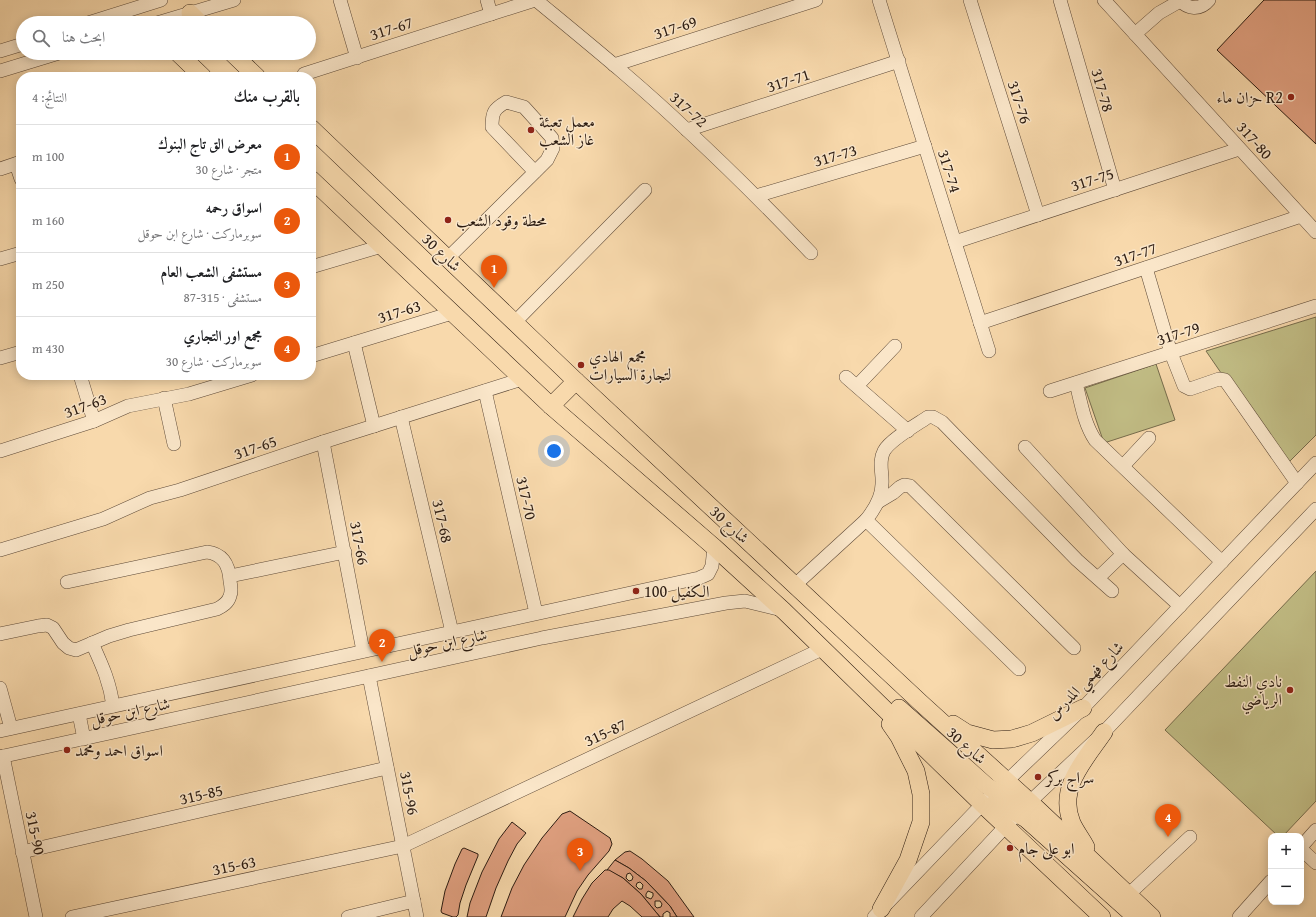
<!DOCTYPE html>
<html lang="ar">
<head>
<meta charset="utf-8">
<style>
	body { margin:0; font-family:"Gentium Book Plus",Amiri,serif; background:#f6f6f6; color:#202124; direction:rtl }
	.controls { position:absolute; right:12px; bottom:12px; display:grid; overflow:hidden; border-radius:8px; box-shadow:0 2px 10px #0003 }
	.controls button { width:36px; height:36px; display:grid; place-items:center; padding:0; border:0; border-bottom:1px solid #e0e0e0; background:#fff; color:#202124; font:20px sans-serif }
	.you { position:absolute; left:554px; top:451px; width:14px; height:14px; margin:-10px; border:3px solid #fff; border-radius:50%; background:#1a73e8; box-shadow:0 0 0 6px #1a73e833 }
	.badge { display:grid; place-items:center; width:26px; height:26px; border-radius:50%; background:#ea580c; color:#fff; font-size:13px; font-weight:700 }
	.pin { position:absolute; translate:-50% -33px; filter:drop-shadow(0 1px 2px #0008) }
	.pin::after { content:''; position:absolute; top:21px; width:14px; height:12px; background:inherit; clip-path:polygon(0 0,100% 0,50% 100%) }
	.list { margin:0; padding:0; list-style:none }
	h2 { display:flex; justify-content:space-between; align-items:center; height:52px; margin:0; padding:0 16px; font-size:17px }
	h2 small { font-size:13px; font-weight:400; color:#757577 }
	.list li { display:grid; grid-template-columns:26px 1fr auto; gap:12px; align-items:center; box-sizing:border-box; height:64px; padding:0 16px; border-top:1px solid #e0e0e0 }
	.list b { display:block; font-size:15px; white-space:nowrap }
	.list p { margin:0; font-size:13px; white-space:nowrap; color:#757577 }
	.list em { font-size:13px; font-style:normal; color:#757577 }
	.icon { flex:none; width:22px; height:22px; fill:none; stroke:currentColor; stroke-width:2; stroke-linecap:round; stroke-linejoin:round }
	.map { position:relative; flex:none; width:1316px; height:917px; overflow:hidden; direction:ltr }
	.search { position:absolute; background:#fff; box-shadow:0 2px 10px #0003; left:16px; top:16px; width:300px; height:44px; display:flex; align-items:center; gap:10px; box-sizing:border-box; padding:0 14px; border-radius:22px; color:#757577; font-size:15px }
	.panel { position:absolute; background:#fff; box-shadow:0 2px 10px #0003; left:16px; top:72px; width:300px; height:308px; border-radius:16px; direction:rtl }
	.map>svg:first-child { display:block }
	.green { fill:#c2be86; stroke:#766c4c }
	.building { fill:#e0a080; stroke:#2b1b11; fill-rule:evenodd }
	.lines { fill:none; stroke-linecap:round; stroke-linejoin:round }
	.minor-casing { stroke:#5e4a38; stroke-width:14 }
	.major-casing { stroke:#2b1b11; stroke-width:18 }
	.minor { stroke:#fae6c9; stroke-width:13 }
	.major { stroke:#f8d9ac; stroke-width:17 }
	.poi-dot { fill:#8f2418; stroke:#fae6c9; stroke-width:1.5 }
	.labels { text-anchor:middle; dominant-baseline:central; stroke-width:3; stroke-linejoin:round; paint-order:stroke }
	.street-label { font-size:16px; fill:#2b1b11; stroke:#fae6c9 }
	.poi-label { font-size:16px; fill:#2b1b11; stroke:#fae6c9; text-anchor:start }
</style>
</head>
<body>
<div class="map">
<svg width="1316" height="917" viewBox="0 0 1316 917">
	<rect width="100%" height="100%" fill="#f8d9ac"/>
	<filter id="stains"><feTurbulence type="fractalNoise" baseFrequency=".005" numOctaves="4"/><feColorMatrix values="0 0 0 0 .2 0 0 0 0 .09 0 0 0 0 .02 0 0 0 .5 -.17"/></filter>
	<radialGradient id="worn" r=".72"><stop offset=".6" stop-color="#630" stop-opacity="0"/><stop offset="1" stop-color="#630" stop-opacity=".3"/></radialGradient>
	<g class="green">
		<path d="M1316 317V435L1285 466 1206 351Z"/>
		<path d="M1156 364 1175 420 1104 443 1085 388Z"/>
		<path d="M1316 571V801L1283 836H1278L1165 730Z"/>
	</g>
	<g class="building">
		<path d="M1264 0H1316V144L1217 50Z"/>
		<path d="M570 811 610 838 612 844 609 851 588 875 577 891 565 917H501L512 888 524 865 542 838 562 814Z"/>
		<path d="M512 822 526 833 517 844 508 861 496 888 486 917H467L470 903 482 872 499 839Z"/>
		<path d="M464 848 478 854V856L466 885 460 903 458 915 456 917H453L442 913 441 911 445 891 455 864 462 849Z"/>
		<path d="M630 851 642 859 668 881 694 917H677L670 906 646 881 629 868 615 860 625 852Z"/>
		<path d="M615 860 629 868 646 881 670 906 677 917H670V913L667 911 663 914V917H660L641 894 623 878 607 870ZM630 873 633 877 632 880 629 881 626 878 627 874ZM640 882 643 885 642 889H639L636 886 637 883ZM648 891 653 893V896L651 899 646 897V894ZM655 901H660L662 904 661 907 657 908 655 906Z"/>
		<path d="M605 870H609L623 878 641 894 660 917H642L630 906 622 901 613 909 608 917H573L582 899 592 883Z"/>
	</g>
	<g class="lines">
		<g class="minor-casing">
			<g id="minor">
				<path d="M340 0 357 58"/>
				<path d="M487 0 491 14"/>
				<path d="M536 0C588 43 640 85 688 131 730 170 771 211 811 253"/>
				<path d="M879 0 989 351"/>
				<path d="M970 0 1038 215"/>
				<path d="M1060 0 1115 190"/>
				<path d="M1104 0 1316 232"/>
				<path d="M1179 0C1188 9 1200 11 1209 0"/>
				<path d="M88 23 161 0"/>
				<path d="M157 23 234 0"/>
				<path d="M1135 34 1159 13 1180 1"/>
				<path d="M0 51 23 44"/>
				<path d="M614 65 816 0"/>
				<path d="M0 71 59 53"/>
				<path d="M304 74 535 0"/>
				<path d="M687 130 899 61"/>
				<path d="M16 164 21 179"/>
				<path d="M0 169 21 162"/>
				<path d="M756 196 925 146"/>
				<path d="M955 242 1239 149"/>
				<path d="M448 258 535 172 547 160 553 148 552 138 524 107 506 102C494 109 492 112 492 127L535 172"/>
				<path d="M0 259 21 253"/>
				<path d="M311 267 382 246"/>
				<path d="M1146 268 1171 353 1184 386 1190 389 1219 379 1225 380 1297 483"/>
				<path d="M515 322 645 190"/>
				<path d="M980 323 1301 216"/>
				<path d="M354 343 374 426"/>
				<path d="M311 356 452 313"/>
				<path d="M0 358 21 352"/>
				<path d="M80 375 94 421"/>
				<path d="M846 377 908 431"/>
				<path d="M1076 383C1081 403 1084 423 1095 440L1222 562"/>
				<path d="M857 386 895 346"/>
				<path d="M485 391 536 613"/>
				<path d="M1050 391 1316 306"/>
				<path d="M164 398 174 444"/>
				<path d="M401 417 452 632"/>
				<path d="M323 442 363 651"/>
				<path d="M1025 447 1123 554 1180 606"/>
				<path d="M0 451 94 421 128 406 189 394 252 375"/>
				<path d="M1123 466 1149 438"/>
				<path d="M878 502 893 493 900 487 904 485 910 486 1074 648"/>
				<path d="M866 520 1019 669"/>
				<path d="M0 550 103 519 150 498 180 490 323 442 522 379"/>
				<path d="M230 576 345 552"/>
				<path d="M1098 578 1123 554"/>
				<path d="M795 585 866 520C874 510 882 498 882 484 883 473 878 462 884 451 890 440 916 425 928 417H933L942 422 1077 560 1112 591"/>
				<path d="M0 634 38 626 47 625 53 628 63 643 69 648 76 650 109 636 129 630 217 609C223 606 228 603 230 596 232 591 231 586 230 581 229 565 223 554 207 552L67 582"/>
				<path d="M92 643C102 665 110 682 113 706"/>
				<path d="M369 676 417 917"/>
				<path d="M0 688 11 728"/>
				<path d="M79 714 84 739"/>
				<path d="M0 731 699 578 708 574 712 566 714 547"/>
				<path d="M3 756 36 917"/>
				<path d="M0 757 542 638 726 603 745 601 782 610"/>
				<path d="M1301 847 1316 830"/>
				<path d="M1301 849 1316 863"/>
				<path d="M22 852 387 768"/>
				<path d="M1128 895 1190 837"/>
				<path d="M72 917 403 846 822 649"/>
				<path d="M348 917 414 901"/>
				<path d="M874 917 995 791 1007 781 1083 708 1316 463"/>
				<path d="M921 917 1017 814 1104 732 1316 509"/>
				<path d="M1239 917 1271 881"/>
			</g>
		</g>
		<g class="major-casing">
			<g id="major">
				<path d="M190 13 200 23"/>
				<path d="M178 53 203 77"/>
				<path d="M232 53 257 77"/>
				<path d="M311 128 576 381 921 703 1030 802 1152 917"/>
				<path d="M311 179 551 406 714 547 784 611 982 804 1102 917"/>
				<path d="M551 406 576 381"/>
				<path d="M899 708 987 786C1002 796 1011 800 1030 802"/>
				<path d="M953 724 967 733 993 740 1012 739 1032 733 1083 708"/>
				<path d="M992 805 1011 810 1026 819 1130 912 1137 917"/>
				<path d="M1086 847C1082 839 1076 832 1072 823 1057 788 1085 760 1104 732"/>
				<path d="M881 909 908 860 921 822V794L916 771 899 737 890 724"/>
			</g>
		</g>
		<use href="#minor" class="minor"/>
		<use href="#major" class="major"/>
	</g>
	<g class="poi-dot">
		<circle cx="1291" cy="97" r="4"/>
		<circle cx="531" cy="130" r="4"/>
		<circle cx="448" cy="220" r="4"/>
		<circle cx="581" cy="365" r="4"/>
		<circle cx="636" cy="591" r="4"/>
		<circle cx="1290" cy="690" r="4"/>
		<circle cx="67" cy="750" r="4"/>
		<circle cx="1038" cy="777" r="4"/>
		<circle cx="1010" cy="848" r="4"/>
	</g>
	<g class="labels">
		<g class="street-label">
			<text transform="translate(675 27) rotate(-18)">317-69</text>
			<text transform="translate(391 28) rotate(-18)">317-67</text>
			<text transform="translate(788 80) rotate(-18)">317-71</text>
			<text transform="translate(1103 90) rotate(74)">317-78</text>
			<text transform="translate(1020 102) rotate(72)">317-76</text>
			<text transform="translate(689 109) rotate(42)">317-72</text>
			<text transform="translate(1255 140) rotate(48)">317-80</text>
			<text transform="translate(835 155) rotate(-16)">317-73</text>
			<text transform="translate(950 171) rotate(73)">317-74</text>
			<text transform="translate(1092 179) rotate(-18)">317-75</text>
			<text transform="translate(442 252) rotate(44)">شارع 30</text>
			<text transform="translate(1135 254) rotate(-19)">317-77</text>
			<text transform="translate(399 311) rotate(-17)">317-63</text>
			<text transform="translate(1178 333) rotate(-18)">317-79</text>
			<text transform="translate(85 405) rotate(-20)">317-63</text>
			<text transform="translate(255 447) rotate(-19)">317-65</text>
			<text transform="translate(527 498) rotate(77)">317-70</text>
			<text transform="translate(443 521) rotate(77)">317-68</text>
			<text transform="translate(730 524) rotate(43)">شارع 30</text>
			<text transform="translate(360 543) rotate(79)">317-66</text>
			<text transform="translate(447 642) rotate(-12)">شارع ابن حوقل</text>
			<text transform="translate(1085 680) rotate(-46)">شارع فهمي المدرس</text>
			<text transform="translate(130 711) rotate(-12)">شارع ابن حوقل</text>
			<text transform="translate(605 732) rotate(-25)">315-87</text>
			<text transform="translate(967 745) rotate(42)">شارع 30</text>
			<text transform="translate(410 793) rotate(79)">315-96</text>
			<text transform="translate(201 794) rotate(-13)">315-85</text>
			<text transform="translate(36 833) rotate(78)">315-90</text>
			<text transform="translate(234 865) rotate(-12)">315-63</text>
		</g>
		<g class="poi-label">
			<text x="1283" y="97" text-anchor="end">حزان ماء R2</text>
			<text x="539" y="121">معمل تعبئة<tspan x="539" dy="18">غاز الشعب</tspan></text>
			<text x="456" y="220">محطة وقود الشعب</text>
			<text x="589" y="356">مجمع الهادي<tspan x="589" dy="18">لتجارة السيارات</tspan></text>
			<text x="644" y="591">الكفيل 100</text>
			<text x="1282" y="681" text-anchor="end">نادي النفط<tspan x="1282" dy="18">الرياضي</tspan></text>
			<text x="75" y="750">اسواق احمد ومحمد</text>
			<text x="1046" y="777">سراج بركر</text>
			<text x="1018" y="848">ابو علی جام</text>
		</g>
	</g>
	<rect width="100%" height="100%" filter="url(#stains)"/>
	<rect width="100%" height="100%" fill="url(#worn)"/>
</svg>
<div class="controls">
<button>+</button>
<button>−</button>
</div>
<div class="you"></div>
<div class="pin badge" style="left:494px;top:288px">1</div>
<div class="pin badge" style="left:382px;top:662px">2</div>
<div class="pin badge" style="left:580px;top:871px">3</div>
<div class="pin badge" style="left:1168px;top:837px">4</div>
<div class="search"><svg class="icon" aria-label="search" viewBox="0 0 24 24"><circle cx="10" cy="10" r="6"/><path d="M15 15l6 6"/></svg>ابحث هنا</div>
<section class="panel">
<h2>بالقرب منك<small>النتائج: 4</small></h2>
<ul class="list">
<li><span class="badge">1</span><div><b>معرض الق تاج البنوك</b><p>متجر · شارع 30</p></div><em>100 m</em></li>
<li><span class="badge">2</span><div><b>اسواق رحمه</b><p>سوبرماركت · شارع ابن حوقل</p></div><em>160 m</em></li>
<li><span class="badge">3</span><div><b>مستشفى الشعب العام</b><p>مستشفى · 315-87</p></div><em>250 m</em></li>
<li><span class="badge">4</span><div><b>مجمع اور التجاري</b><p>سوبرماركت · شارع 30</p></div><em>430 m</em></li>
</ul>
</section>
</div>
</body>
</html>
